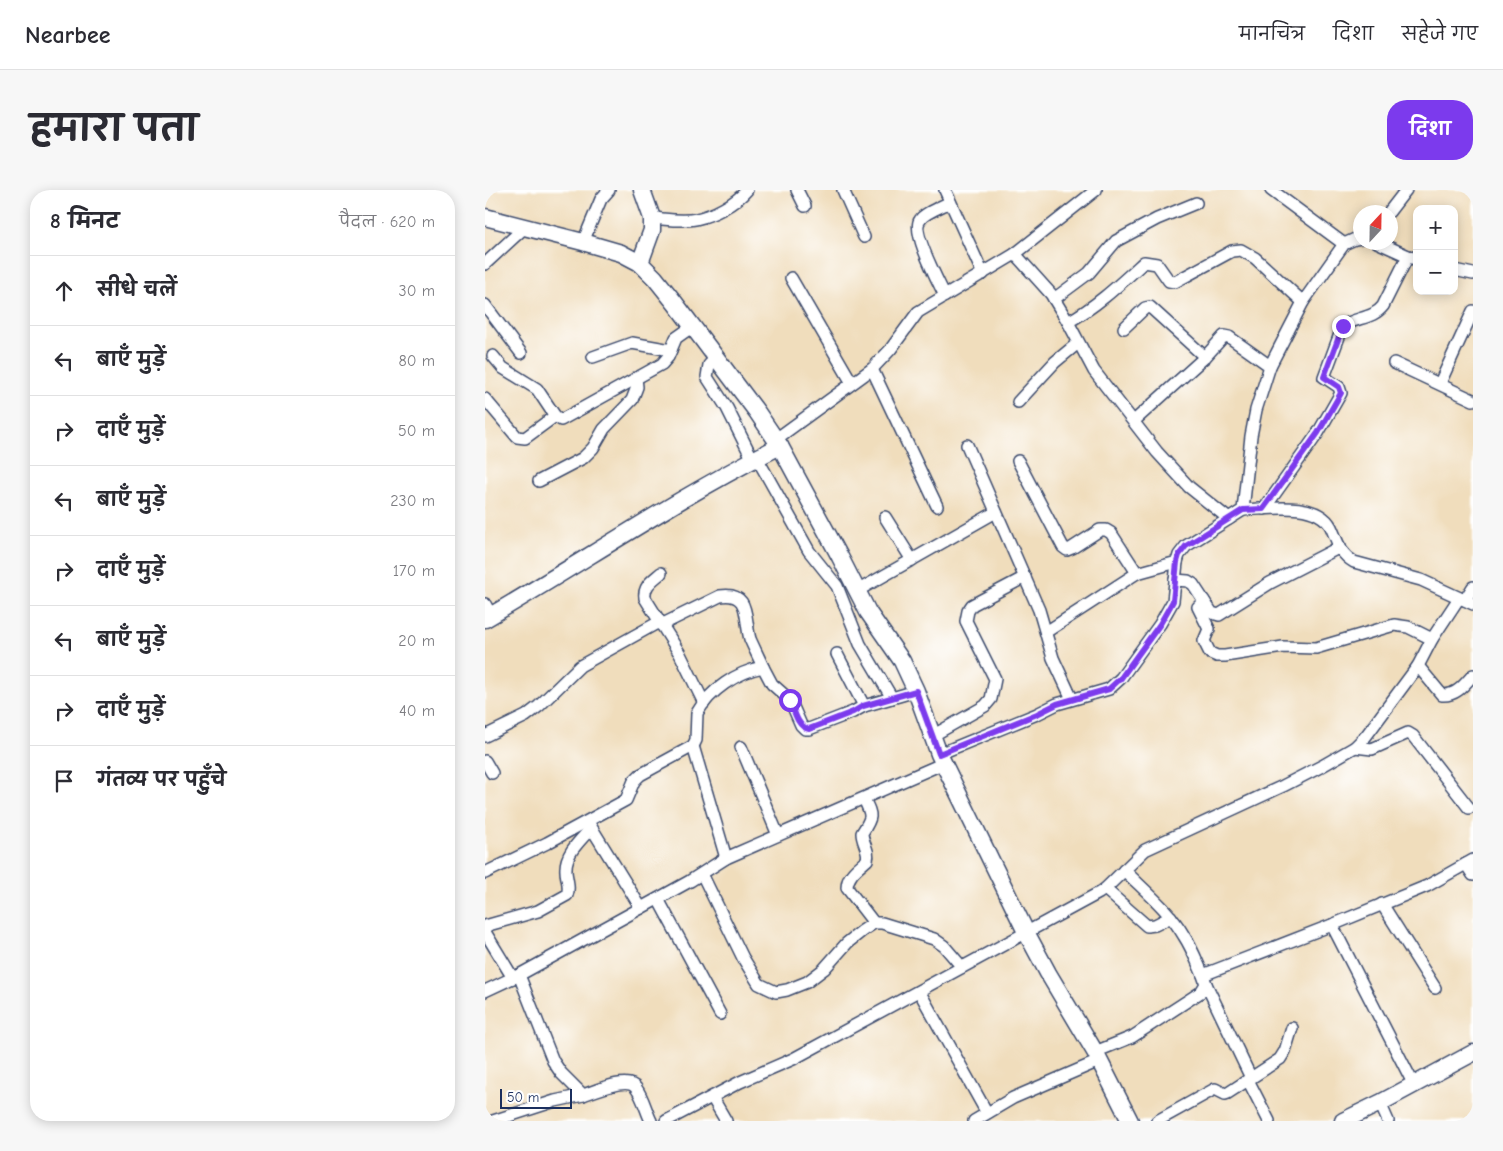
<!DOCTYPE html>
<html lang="hi">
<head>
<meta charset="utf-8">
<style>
	body { margin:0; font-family:"Comic Neue","Playpen Sans Deva",sans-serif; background:#f7f7f7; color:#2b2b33 }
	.controls { position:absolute; right:15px; top:15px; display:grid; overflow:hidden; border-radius:10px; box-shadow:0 2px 12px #0003 }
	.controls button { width:45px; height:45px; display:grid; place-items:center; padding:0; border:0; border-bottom:1px solid #e1e1e2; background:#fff; color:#2b2b33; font:25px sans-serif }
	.compass { position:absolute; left:868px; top:15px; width:45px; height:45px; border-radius:50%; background:#fff; box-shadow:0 2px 12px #0003; rotate:22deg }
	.scale { position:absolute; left:15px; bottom:12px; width:72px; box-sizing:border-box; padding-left:5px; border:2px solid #1b2f5e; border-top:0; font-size:14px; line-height:18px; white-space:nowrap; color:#1b2f5e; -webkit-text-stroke:4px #fff; paint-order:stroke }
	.stop { position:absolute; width:15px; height:15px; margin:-11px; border:4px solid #7c3aed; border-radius:50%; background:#fff }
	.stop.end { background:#7c3aed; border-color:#fff; box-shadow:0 1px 5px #0008 }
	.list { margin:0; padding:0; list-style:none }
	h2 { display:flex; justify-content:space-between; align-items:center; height:65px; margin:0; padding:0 20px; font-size:21px }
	h2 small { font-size:16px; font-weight:400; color:#7c7c81 }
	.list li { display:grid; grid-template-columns:32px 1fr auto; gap:15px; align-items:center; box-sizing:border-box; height:70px; padding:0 20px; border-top:1px solid #e1e1e2 }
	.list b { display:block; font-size:19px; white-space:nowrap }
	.list em { font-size:16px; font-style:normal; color:#7c7c81 }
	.icon { flex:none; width:28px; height:28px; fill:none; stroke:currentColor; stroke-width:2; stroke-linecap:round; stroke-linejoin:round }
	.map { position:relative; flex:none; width:988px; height:931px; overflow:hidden; border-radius:20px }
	header { display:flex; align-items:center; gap:30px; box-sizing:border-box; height:70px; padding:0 25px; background:#fff; border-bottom:1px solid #e1e1e2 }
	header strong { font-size:24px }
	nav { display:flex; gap:28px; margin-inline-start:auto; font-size:18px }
	.intro { display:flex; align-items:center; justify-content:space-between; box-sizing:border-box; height:120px; padding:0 30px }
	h1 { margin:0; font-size:35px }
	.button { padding:12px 22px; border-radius:20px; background:#7c3aed; color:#fff; font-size:18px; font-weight:700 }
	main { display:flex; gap:30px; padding:0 30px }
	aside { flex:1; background:#fff; border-radius:20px; box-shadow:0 2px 12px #0003 }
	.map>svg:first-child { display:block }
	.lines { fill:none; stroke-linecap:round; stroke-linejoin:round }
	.street-casing { stroke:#3b496c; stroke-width:14 }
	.secondary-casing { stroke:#3b496c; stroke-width:19 }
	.street { stroke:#fff; stroke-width:11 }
	.secondary { stroke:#fff; stroke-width:16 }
	.route { stroke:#7c3aed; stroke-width:6 }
</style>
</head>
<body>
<header>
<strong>Nearbee</strong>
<nav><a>मानचित्र</a><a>दिशा</a><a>सहेजे गए</a></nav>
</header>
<div class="intro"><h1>हमारा पता</h1><a class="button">दिशा</a></div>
<main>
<aside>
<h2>8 मिनट<small>पैदल · 620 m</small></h2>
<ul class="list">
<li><svg class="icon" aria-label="ahead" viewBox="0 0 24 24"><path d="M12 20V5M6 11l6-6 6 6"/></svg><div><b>सीधे चलें</b></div><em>30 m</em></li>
<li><svg class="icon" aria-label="left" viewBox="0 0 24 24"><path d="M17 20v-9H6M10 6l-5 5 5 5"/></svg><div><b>बाएँ मुड़ें</b></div><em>80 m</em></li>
<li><svg class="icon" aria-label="right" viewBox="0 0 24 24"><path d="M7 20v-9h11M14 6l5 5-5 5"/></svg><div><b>दाएँ मुड़ें</b></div><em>50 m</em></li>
<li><svg class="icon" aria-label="left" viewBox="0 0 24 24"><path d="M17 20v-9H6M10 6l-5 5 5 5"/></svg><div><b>बाएँ मुड़ें</b></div><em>230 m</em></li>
<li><svg class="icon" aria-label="right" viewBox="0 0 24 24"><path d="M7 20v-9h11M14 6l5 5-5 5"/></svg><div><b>दाएँ मुड़ें</b></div><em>170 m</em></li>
<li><svg class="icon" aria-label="left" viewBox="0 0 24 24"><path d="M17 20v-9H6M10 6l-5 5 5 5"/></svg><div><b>बाएँ मुड़ें</b></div><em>20 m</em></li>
<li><svg class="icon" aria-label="right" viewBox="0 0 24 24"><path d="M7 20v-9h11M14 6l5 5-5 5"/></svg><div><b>दाएँ मुड़ें</b></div><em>40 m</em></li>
<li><svg class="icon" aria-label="arrive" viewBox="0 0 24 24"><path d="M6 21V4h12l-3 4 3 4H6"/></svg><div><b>गंतव्य पर पहुँचे</b></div></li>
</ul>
</aside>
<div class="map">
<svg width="988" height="931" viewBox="0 0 988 931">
	<rect width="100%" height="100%" fill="#fff"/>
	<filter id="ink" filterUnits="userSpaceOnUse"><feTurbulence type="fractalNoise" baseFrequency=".02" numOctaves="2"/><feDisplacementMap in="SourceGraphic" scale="10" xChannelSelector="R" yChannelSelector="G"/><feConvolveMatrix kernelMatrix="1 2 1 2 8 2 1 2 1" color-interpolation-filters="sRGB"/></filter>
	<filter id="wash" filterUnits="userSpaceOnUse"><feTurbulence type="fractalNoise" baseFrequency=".0096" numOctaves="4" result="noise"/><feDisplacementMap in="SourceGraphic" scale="20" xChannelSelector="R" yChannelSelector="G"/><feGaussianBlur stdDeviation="1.12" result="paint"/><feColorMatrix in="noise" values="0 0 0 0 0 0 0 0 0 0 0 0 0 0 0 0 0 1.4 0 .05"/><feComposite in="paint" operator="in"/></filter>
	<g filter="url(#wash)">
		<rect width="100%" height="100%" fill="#f0ddbc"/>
	</g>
	<g filter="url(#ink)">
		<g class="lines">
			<g class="street-casing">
				<g id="street">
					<path d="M312 0 320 16"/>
					<path d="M358 0 379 47"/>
					<path d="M460 0 498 84"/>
					<path d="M786 0 859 54"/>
					<path d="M904 22 921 0"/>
					<path d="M167 28C181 29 198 32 211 29 229 25 250 14 262 0"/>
					<path d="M98 52 116 9 124 0"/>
					<path d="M892 52 932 70"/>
					<path d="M530 64 566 104 583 132 609 181 672 262 704 297 744 329"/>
					<path d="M0 74 40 37"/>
					<path d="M969 80 988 84"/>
					<path d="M306 88 367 193"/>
					<path d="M460 106C454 93 426 41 435 30 439 23 458 16 465 12"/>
					<path d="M569 109 604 83 631 51 672 29 711 13"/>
					<path d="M0 115 36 163"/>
					<path d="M583 132C612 116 635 94 659 72L672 74 684 91 690 92 747 61 756 60 770 68 818 112"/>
					<path d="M639 138 660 118 665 117 720 167"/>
					<path d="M8 166 18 178 52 199 70 226 76 230 177 174 183 167 191 148 208 136"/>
					<path d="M108 167 147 153 186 160"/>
					<path d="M232 167 224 175 222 187 242 218 268 270"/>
					<path d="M909 173 988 210"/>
					<path d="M387 179 452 316"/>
					<path d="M955 193 988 121"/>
					<path d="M0 209 32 247 40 248 70 226"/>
					<path d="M533 212 570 172 593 153"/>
					<path d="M649 231 720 167 739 146 744 147 785 176"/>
					<path d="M291 249 387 179 405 160 433 122 530 64 611 0"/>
					<path d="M482 255 554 420 568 468 587 509"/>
					<path d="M272 268 324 361 352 396 375 454 407 508"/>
					<path d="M533 271 578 357 582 360 587 358 615 340H621L626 343 652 383"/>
					<path d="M54 291 98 268 108 258 119 239 147 210 152 197 151 188"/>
					<path d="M779 319 833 243 856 203 854 197 839 187 858 136C871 127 888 129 898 116L923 66"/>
					<path d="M758 320C782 319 832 310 846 337 853 352 854 363 869 372L936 390 988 414"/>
					<path d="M400 327 427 370"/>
					<path d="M176 383C168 390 158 396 160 408L195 464 219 513"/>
					<path d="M690 390 703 391 708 394 727 423 734 425 785 393 855 357"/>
					<path d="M372 401 511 322"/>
					<path d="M980 410 988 397"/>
					<path d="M719 411 713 417 724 439 719 451 725 463 732 466H740L798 457 831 458 909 435 923 437 947 449"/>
					<path d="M0 414 6 425"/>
					<path d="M176 435 235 406C266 401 259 429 265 449 269 458 274 468 278 477"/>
					<path d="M561 442 652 383 692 372"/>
					<path d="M352 464 379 516"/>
					<path d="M933 476 957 505C971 506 979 495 988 485"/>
					<path d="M0 546 41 526 54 516 95 476 174 432"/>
					<path d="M447 546 500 516 506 509 510 489 481 431 483 421 487 415 540 387"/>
					<path d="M208 556 241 668"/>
					<path d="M256 557 293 645"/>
					<path d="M870 557 887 559 923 543 928 546 984 618"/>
					<path d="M454 564 552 524 572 514 624 499 636 488 675 434 688 411 692 372 694 365 701 356 758 320 766 246 771 220 785 176 818 112 859 54 870 49 876 48"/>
					<path d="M0 571 7 583"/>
					<path d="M379 609C387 626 388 626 377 643 377 653 385 660 382 670 373 678 362 685 362 698L389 733"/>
					<path d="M103 632 156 718"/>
					<path d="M981 674 988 685"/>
					<path d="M639 680C660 701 684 720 699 746 707 758 712 772 718 785"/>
					<path d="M0 683 62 653 141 610 149 591 155 585 208 556 211 550 212 523C225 500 252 482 278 477L287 494 305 510 316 535 320 539H324L368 522 379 516 431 501"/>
					<path d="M217 684 258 768 274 794 291 802 302 800 322 792 339 779 362 753 377 741 389 733H397L449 749 459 756 477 777"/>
					<path d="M620 699 662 736 670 735 686 727"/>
					<path d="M173 709 235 824"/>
					<path d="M897 714 950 798"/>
					<path d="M847 735 929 895"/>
					<path d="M0 736 53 721 82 705C86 696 80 687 81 678 81 662 97 649 106 638"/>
					<path d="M0 742 28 788"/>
					<path d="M34 785 68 871 76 883 98 905C110 901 143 886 151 898 158 907 161 921 166 931"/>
					<path d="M721 794 766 888"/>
					<path d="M0 801 34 785 156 718 205 691 241 668 459 573"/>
					<path d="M434 801 502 923"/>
					<path d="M610 862 647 847 716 802 721 794 718 785 847 735 942 696 988 670"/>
					<path d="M763 890 784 931"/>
					<path d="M227 907 241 931"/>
					<path d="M895 913 903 931"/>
					<path d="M8 931 70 911 98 905"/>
					<path d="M181 931 255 892 308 869 614 703 620 699 660 660 798 596 837 576 870 557 881 546 933 476 947 449 974 408"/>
					<path d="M489 931 528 908 614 871"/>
					<path d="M672 931 728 900 730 899 740 904 743 903 795 869 800 861 807 838"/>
				</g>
			</g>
			<g class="secondary-casing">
				<g id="secondary">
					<path d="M0 27 98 52 136 63 155 73 170 88 190 113 272 222 295 256 355 367 383 422 417 471 431 501 454 564 541 742 563 783 610 862 645 931"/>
					<path d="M155 73 167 40V28L157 0"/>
					<path d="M0 429C98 372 193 307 295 256"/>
					<path d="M858 931 895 913 988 863"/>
				</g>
			</g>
			<use href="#street" class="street"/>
			<use href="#secondary" class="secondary"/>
		</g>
	</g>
	<g class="lines" filter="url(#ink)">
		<path class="route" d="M305 510C309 520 312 537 324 539L368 522 378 516 431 501 454 564 552 524 572 514 624 499 636 488 675 434 688 411 692 372 694 365 701 356 758 320 778 319 833 243 856 203 854 197 839 187 858 136"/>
	</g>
</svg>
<div class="controls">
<button>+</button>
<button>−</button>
</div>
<svg class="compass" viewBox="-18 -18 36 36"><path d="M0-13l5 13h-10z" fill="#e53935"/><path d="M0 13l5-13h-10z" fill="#7c7c81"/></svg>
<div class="scale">50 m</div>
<div class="stop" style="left:305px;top:510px"></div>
<div class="stop end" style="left:858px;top:136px"></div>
</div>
</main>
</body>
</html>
